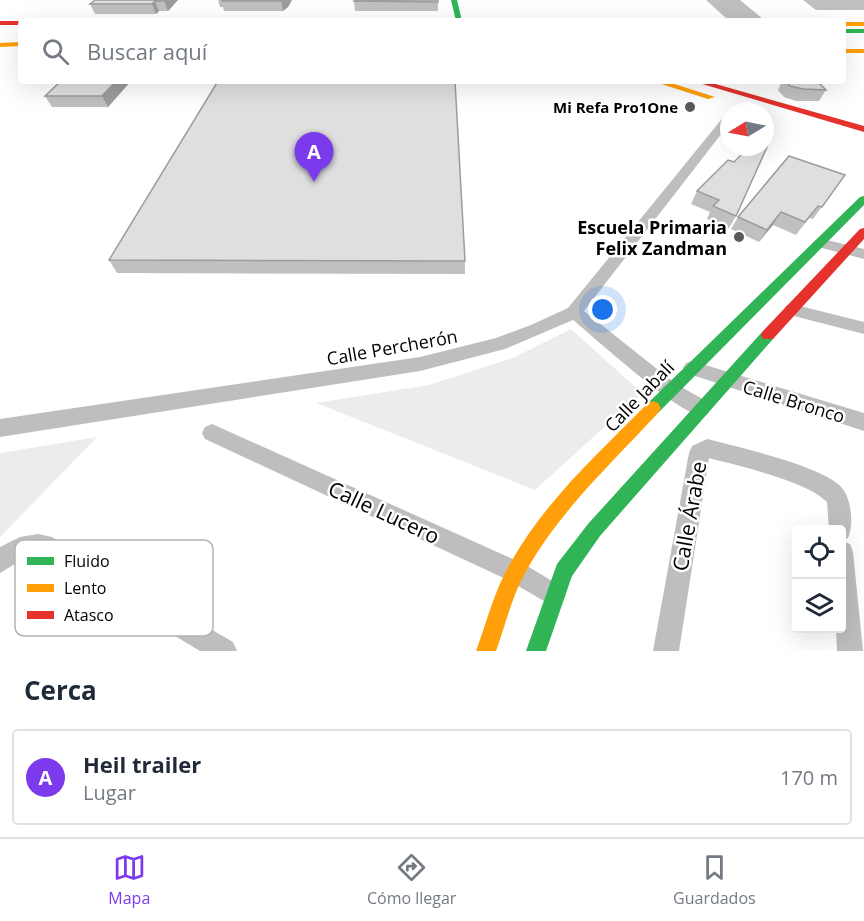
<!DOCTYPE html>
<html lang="es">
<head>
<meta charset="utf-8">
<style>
	body { margin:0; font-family:"Open Sans",sans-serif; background:#f6f6f7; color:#1f2937 }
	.controls { position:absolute; right:18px; bottom:18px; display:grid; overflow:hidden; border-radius:6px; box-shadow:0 6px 24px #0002 }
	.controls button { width:54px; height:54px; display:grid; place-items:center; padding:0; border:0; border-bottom:2px solid #e0e1e3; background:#fff; color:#1f2937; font:30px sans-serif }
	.compass { position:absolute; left:720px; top:102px; width:54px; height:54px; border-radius:50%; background:#fff; box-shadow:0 6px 24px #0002; rotate:260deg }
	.you { position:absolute; left:603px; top:310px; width:21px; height:21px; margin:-15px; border:4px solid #fff; border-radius:50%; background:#1a73e8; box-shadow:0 0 0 9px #1a73e833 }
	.badge { display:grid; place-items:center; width:39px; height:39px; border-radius:50%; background:#7c3aed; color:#fff; font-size:20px; font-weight:700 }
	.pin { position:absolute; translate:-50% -50px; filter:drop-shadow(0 2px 3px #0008) }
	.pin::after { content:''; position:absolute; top:32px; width:21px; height:18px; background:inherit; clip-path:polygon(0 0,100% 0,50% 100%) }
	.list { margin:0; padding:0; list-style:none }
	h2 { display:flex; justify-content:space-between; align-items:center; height:78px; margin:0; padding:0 24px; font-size:26px }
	h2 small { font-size:20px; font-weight:400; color:#747a83 }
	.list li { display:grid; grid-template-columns:39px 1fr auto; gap:18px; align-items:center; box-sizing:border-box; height:96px; margin:0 12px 12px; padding:0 12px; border:2px solid #e0e1e3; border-radius:6px }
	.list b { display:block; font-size:22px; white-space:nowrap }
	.list p { margin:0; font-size:20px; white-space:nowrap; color:#747a83 }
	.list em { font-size:20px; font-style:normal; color:#747a83 }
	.icon { flex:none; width:33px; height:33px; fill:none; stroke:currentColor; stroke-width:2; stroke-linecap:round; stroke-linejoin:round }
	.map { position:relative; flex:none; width:864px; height:651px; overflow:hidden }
	.search { position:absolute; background:#fff; box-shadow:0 6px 24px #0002; left:18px; right:18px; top:18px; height:66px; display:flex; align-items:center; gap:15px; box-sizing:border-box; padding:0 21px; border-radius:6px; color:#747a83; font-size:22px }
	.sheet { height:186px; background:#fff }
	nav { display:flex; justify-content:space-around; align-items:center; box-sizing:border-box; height:84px; border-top:2px solid #e0e1e3; background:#fff; font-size:16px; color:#747a83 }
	nav a { display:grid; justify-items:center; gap:3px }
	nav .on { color:#7c3aed }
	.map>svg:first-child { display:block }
	.green { fill:#ececec }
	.water { fill:#bfbfbf }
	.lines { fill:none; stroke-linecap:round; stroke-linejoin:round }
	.street { fill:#bebebe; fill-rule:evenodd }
	.fast { fill:#30b455; fill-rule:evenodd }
	.slow { fill:#ff9f0a; fill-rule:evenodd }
	.jam { fill:#e5322d; fill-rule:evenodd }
	.wall { fill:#c0c0c0 }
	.shaded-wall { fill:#9c9c9c }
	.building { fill:#dfdfdf; stroke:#9c9c9c; stroke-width:1.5 }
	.poi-dot { fill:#595959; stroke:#fff; stroke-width:2 }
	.labels { text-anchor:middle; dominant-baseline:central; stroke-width:5; stroke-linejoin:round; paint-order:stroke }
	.far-poi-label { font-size:15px; font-weight:bold; fill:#000; stroke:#fff; text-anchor:end }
	.poi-label { font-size:18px; font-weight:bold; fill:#000; stroke:#fff; text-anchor:end }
	.street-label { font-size:18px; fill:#000; stroke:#fff }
	.near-street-label { font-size:21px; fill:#000; stroke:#fff }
	.key { fill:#fff; stroke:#b2b2b2; stroke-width:1.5 }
	.key-label { font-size:16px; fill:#000 }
</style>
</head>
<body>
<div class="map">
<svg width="864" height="651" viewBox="0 0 864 651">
	<rect width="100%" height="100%" fill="#fff"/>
	<g class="green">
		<path d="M571 329 642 393 535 490 316 403 429 385 515 357Z"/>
		<path d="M97 437 0 537V453Z"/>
	</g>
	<path class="water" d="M706 0H740L763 19H727Z"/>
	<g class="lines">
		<g class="street">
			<path d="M729 114V124L584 311 676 384 708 402 710 408 708 414C704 415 703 416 699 415 675 411 595 338 573 320L505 349 420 371 0 437V419L420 357 496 338 531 325 568 308 725 115Z"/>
			<path d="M819 238 864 249V259L814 246 812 243Z"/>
			<path d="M792 304 864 322V334L786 314 784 310 786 306Z"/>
			<path d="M692 361 864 413V431L686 373 683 368 686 363Z"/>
			<path d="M212 424 524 564 562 587 566 595 562 603 554 607 508 580 205 439 202 433 205 427Z"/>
			<path d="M707 439C738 447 817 465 839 485 852 496 854 524 848 538L842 540V530H829L827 502C807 481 739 466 709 458L679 651H653L689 453 692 446Z"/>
			<path d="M38 534 52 537 233 642 237 651H200L42 556 23 559 0 573V547L20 537Z"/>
			<path d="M842 541 850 544 853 552 863 651H837L836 628H842Z"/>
		</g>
		<g class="fast">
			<path d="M451 0H457L462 21H456Z"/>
			<rect x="843" y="29" width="21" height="4"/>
			<path d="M864 196V205L658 413 653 415 648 413 645 408 648 403 860 197Z"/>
			<path d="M768 330 773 331 775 335 773 339 600 536 572 576 546 651H526L557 564 588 524 763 331Z"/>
		</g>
		<g class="slow">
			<rect x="843" y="22" width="21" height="4"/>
			<path d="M21 42V46L0 47V43Z"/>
			<rect x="843" y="49" width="21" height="4"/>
			<path d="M652 81H665L715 97 708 99Z"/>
			<path d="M653 401 658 403 661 408 658 413C611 464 556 514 523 577 511 600 505 626 496 651H476C487 621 495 589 511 562 545 501 599 453 648 403Z"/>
		</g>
		<g class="jam">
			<rect x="0" y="21" width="21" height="4"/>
			<path d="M692 81H705L864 126V132Z"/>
			<path d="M864 228V239L773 339H763L761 335 763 331 860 229Z"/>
		</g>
	</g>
	<g class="wall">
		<path d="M95 0H178L168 11H159L156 14H95L90 4Z"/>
		<path d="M218 0H292L288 7 283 11H224L223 7H220Z"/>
		<path d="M438 0V11H355L354 1Z"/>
		<path d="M803 0H864V10H816Z"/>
		<path d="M131 81 108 107H52L45 96Z"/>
		<path d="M782 81H817L826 90 819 101H796L784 97 778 90Z"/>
		<path d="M728 160 736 216 729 228 707 219 710 212 691 204 697 191Z"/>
		<path d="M845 175 813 219 809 218 796 235 773 225 759 242 731 229 738 217Z"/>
		<path d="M109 260 465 261V274L117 273Z"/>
	</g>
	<g class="shaded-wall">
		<path d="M165 0H178L168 11 164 1Z"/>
		<path d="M282 0H292L288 7 283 11 281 1Z"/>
		<path d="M155 1 159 11 156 14 152 4Z"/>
		<path d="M116 81H131L108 107 102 96Z"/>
		<path d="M781 212 773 225 759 242 767 230Z"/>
	</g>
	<g class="building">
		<path d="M95 0H165L164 1H155L152 4H90Z"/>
		<path d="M222 0H282L281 1H222Z"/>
		<path d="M355 0H438V2L354 1Z"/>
		<path d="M61 81H116L102 96H45Z"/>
		<path d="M218 81H455L465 261 109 260Z"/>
		<path d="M786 81H817L826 90 803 89 790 86Z"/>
		<path d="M765 144 768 145 736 216 713 206 719 200 697 191 728 160 734 162 744 152 747 147H765Z"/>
		<path d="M789 156 845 175 822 207 818 206 805 222 781 212 767 230 738 217Z"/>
	</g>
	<g class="poi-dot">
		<circle cx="690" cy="107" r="6"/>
		<circle cx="739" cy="237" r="6"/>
	</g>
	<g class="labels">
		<g class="far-poi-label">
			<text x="678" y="107">Mi Refa Pro1One</text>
		</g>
		<g class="poi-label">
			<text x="727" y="227">Escuela Primaria<tspan x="727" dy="21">Felix Zandman</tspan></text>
		</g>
		<g class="street-label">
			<text transform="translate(392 347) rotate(-10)">Calle Percherón</text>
			<text transform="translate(639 396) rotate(-46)">Calle Jabalí</text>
			<text transform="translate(794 401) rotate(17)">Calle Bronco</text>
		</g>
		<g class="near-street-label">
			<text transform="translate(384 512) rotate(25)">Calle Lucero</text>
			<text transform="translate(689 516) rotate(-80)">Calle Árabe</text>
		</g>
	</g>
	<rect x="15" y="540" width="198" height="96" rx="9" class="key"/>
	<rect x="27" y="557" width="27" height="8" fill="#30b455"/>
	<rect x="27" y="584" width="27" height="8" fill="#ff9f0a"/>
	<rect x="27" y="611" width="27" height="8" fill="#e5322d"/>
	<g class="key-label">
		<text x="64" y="567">Fluido</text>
		<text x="64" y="594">Lento</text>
		<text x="64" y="621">Atasco</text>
	</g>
</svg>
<div class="controls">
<button><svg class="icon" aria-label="locate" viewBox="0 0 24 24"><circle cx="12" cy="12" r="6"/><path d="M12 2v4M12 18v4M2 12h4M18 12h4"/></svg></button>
<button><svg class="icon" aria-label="layers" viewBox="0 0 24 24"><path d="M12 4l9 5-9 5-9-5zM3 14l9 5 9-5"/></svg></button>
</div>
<svg class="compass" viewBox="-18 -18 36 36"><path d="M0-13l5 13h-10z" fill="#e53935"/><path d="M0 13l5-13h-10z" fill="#747a83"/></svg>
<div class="you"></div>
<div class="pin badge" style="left:314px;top:182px">A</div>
<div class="search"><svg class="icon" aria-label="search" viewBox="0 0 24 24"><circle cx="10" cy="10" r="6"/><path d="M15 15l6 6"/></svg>Buscar aquí</div>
</div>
<section class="sheet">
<h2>Cerca<small></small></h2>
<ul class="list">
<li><span class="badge">A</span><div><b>Heil trailer</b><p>Lugar</p></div><em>170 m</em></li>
</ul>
</section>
<nav>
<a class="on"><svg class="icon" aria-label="map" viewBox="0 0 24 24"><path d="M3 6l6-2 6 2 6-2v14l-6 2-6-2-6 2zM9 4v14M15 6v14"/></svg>Mapa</a>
<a><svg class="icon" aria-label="directions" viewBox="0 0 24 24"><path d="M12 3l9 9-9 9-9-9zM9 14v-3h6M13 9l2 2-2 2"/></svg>Cómo llegar</a>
<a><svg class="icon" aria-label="saved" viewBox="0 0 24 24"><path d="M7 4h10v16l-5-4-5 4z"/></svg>Guardados</a>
</nav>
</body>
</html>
